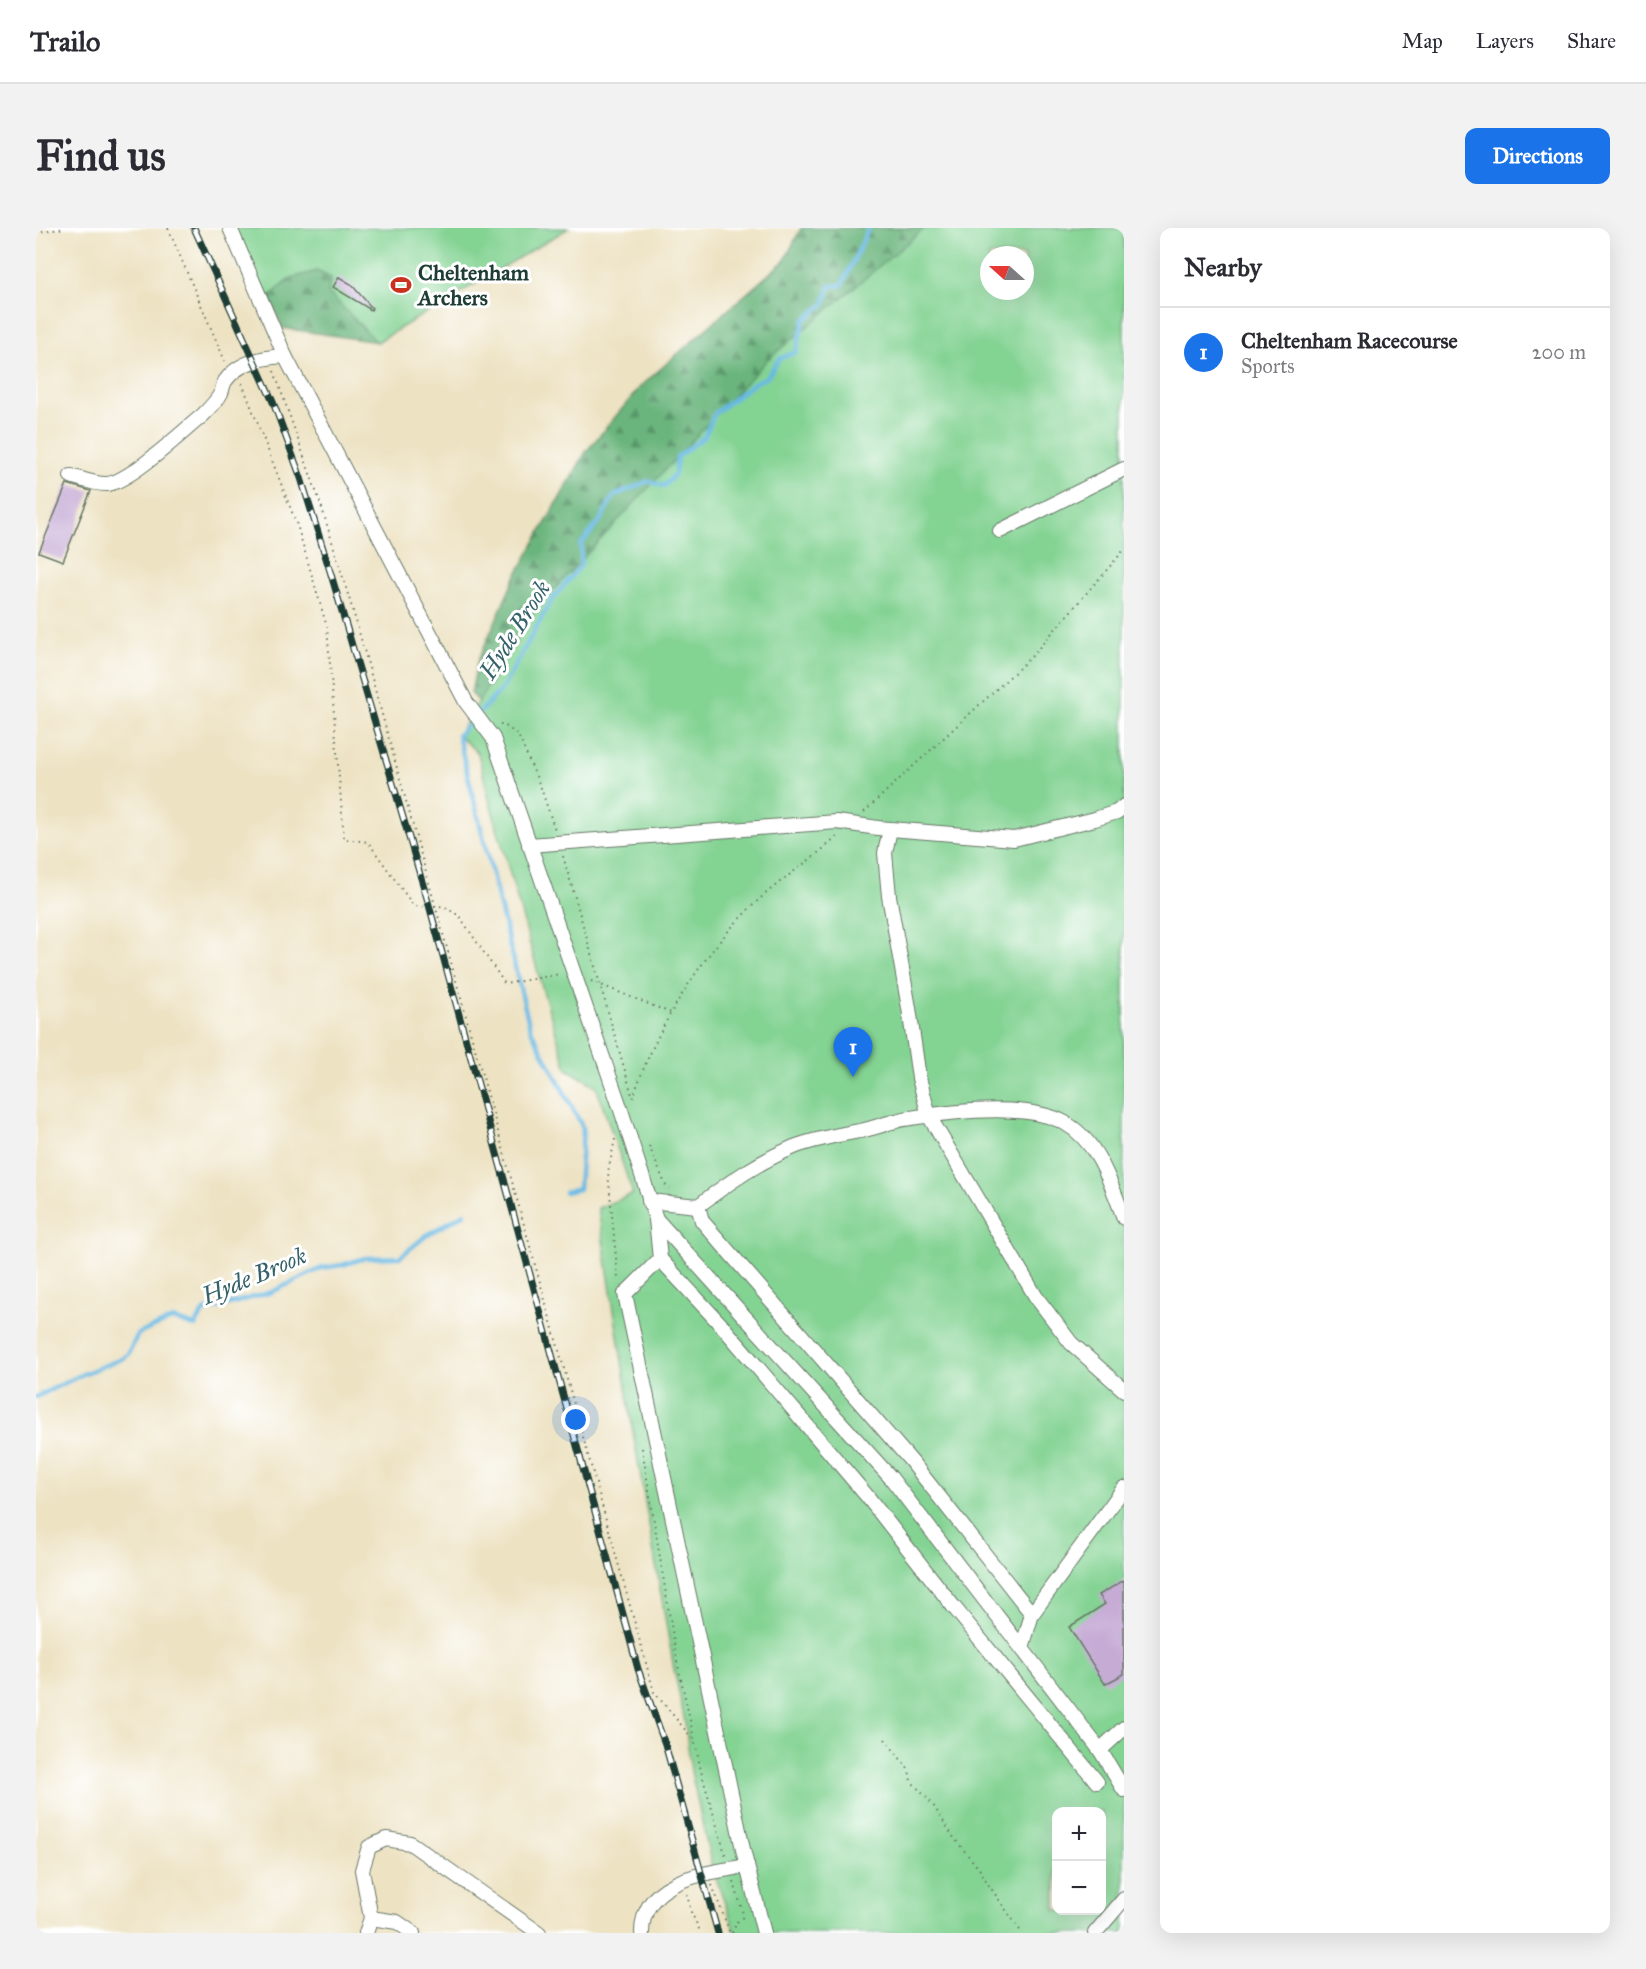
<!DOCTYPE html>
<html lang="en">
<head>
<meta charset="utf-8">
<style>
	body { margin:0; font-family:"IM FELL Great Primer",serif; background:#f2f2f3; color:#2b2b33 }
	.controls { position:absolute; right:18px; bottom:18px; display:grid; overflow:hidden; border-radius:12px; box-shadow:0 6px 24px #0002 }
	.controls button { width:54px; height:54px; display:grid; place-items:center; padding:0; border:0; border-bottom:2px solid #e1e1e2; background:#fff; color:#2b2b33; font:30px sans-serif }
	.compass { position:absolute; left:944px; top:18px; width:54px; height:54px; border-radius:50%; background:#fff; box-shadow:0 6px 24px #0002; rotate:291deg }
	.you { position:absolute; left:540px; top:1192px; width:21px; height:21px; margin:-15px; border:4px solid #fff; border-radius:50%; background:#1a73e8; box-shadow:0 0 0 9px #1a73e833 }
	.badge { display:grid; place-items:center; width:39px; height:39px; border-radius:50%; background:#1a73e8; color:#fff; font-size:20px; font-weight:700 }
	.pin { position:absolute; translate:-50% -50px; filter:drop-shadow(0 2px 3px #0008) }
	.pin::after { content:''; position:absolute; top:32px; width:21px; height:18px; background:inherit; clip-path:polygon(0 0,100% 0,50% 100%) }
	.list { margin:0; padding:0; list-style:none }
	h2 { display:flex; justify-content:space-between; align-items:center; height:78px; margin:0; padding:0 24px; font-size:26px }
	h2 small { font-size:20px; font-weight:400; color:#7c7c81 }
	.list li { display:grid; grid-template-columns:39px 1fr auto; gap:18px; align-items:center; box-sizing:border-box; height:90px; padding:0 24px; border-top:2px solid #e1e1e2 }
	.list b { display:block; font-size:22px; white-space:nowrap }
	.list p { margin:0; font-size:20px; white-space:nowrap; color:#7c7c81 }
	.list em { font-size:20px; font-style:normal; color:#7c7c81 }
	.map { position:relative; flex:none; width:1088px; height:1705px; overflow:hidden; border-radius:12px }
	header { display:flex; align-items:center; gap:36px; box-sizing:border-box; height:84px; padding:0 30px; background:#fff; border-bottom:2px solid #e1e1e2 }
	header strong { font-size:28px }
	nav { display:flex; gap:33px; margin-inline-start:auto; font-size:21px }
	.intro { display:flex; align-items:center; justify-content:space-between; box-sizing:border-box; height:144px; padding:0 36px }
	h1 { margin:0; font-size:42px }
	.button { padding:15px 27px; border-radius:12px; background:#1a73e8; color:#fff; font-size:21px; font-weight:700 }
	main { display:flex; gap:36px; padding:0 36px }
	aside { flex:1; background:#fff; border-radius:12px; box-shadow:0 6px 24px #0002 }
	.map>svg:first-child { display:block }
	.forest { fill:url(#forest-firs); stroke:#447958; stroke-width:1.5 }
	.pitch { fill:#83d393; stroke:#518864; stroke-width:1.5; fill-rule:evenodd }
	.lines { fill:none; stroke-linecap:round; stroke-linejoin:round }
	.stream { stroke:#68b9e3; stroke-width:4.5 }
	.building { fill:#c6abd5 }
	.minor-casing { stroke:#677766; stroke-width:16 }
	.path { stroke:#677766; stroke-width:2; stroke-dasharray:1.5 4.5; stroke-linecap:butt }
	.minor { stroke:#fff; stroke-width:14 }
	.rail-casing { stroke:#1f3d34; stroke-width:7 }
	.rail { stroke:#fff; stroke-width:4.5; stroke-dasharray:14; stroke-linecap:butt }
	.labels { text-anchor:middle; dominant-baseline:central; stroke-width:6; stroke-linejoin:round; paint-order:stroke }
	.poi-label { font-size:22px; font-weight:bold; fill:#1f3d34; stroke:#fff; text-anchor:start }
	.water-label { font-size:24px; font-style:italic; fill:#356269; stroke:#fff }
</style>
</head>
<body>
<header>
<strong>Trailo</strong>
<nav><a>Map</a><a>Layers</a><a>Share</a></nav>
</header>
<div class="intro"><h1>Find us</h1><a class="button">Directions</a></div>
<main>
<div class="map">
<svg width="1088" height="1705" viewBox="0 0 1088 1705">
	<defs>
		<pattern id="forest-firs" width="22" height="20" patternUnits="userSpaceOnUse" patternTransform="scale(1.5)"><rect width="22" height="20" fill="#6ab57d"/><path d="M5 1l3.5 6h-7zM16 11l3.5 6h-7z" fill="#579467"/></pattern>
	</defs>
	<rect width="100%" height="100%" fill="#fff"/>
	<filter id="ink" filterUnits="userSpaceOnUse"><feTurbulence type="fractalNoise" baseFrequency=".0167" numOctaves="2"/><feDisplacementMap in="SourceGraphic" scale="12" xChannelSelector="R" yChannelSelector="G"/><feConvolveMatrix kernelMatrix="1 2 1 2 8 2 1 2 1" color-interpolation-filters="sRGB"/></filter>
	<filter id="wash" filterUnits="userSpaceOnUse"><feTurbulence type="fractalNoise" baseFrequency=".008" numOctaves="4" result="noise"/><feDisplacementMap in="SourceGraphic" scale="24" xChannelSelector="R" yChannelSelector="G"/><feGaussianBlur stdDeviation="1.35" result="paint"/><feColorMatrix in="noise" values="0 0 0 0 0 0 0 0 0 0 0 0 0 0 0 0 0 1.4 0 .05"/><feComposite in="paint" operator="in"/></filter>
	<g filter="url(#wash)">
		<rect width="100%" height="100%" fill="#ede2c2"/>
		<g class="forest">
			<path d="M765 0H913L460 492 435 465 441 435 479 349 550 224 605 158 749 32Z"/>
			<path d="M281 43 295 50 293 65 341 114 247 100 233 69 255 50Z"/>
		</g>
		<g class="pitch">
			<path d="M194 0H533L341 114 292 64 295 50 281 43 255 50 227 74Z"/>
			<path d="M889 0H1088V1705H700L676 1639 655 1543 649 1494 638 1441 598 1210 562 980 597 966 560 858 531 841 508 766 453 571 442 525 422 507 500 381 730 133ZM953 27H989V63H953ZM1020 1584H1066V1682H1020Z"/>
		</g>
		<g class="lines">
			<g class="stream">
				<path d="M529 964 543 961 547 900 494 800 422 507 466 461 515 373 545 337V316L564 293 578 268 612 253 628 258 639 246 641 229 668 209 679 185 718 155 731 149 743 131 760 124 768 92 788 76 794 58 806 57 833 0"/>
				<path d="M0 1169 47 1146 88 1130 92 1126 102 1106 137 1091 159 1098 168 1083 236 1064 286 1040 306 1037 329 1030 364 1029 391 1007 429 985"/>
			</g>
		</g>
		<g id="blocks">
			<g class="building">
				<path d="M303 49 315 56 336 80 335 82 297 59Z"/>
				<path d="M31 256 55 263 27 333 3 324Z"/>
				<path d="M1088 1352V1446L1069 1456 1033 1399 1069 1376 1063 1367Z"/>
			</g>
		</g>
	</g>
	<g filter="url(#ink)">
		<use href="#blocks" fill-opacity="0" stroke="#677766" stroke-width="1.5"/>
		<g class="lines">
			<g class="minor-casing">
				<g id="minor">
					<path d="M194 0 249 128 430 474 457 510 585 882 620 991 855 1250 1064 1522 1088 1562"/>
					<path d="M35 248C45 251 61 257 72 256 96 252 146 204 167 187 174 180 181 173 185 165 187 160 187 155 190 152 203 134 228 129 249 128"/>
					<path d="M964 303 1088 241"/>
					<path d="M854 601 849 625 853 668 873 780 883 850 893 888 1000 1069 1035 1115 1088 1162"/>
					<path d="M493 617 801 594 842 600 978 611 1059 591 1081 584 1088 578"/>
					<path d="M613 973 662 978C692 955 722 934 758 919 779 911 802 907 824 903 839 900 853 894 868 891 911 884 991 874 1029 895 1063 914 1075 957 1088 990"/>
					<path d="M662 978 666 993 875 1233 996 1386"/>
					<path d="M620 991 624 1031 589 1066 708 1626 728 1705"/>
					<path d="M624 1031 688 1100 831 1268 917 1378 1061 1554"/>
					<path d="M986 1420 996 1386 1088 1260"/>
					<path d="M1064 1522 1088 1500"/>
					<path d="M335 1690 361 1694 377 1705"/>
					<path d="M330 1705 335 1690 326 1642 333 1619 350 1611 374 1615 503 1705"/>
					<path d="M606 1705C606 1651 670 1645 711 1638"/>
					<path d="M1059 1705 1088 1671"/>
				</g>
			</g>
			<g class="path">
				<path d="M132 0 189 133"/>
				<path d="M0 5 29 0"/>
				<path d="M238 143 285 277 320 393 618 1464 656 1510"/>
				<path d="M206 155 261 297 291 399 308 611 332 614 377 677C391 683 406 671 418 686H422L469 756 524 746"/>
				<path d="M464 497H468L482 507 505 560 519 602"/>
				<path d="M828 584 995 429 1088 322"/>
				<path d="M527 628 596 867"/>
				<path d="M555 753 635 785"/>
				<path d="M597 870C619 800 671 717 727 668 751 647 778 630 802 608"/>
				<path d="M579 911 572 944 582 1051"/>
				<path d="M613 918 630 958 634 961"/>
				<path d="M606 1220 641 1433 666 1547 690 1629"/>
				<path d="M849 1511 873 1542 875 1553 897 1577 918 1610 944 1642 952 1656 986 1705"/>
				<path d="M698 1654 707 1686"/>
				<path d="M676 1657 694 1705"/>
				<path d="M651 1666 655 1684 665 1705"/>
				<path d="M696 1705 701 1694 708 1688"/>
			</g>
			<use href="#minor" class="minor"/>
			<g class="rail-casing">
				<path id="rail" d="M158 0 237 174 265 250 294 343 393 677 602 1441 629 1516 682 1705"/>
			</g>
			<use href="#rail" class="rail"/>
		</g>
	</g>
	<defs>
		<g id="stadium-bare" transform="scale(1.62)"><path d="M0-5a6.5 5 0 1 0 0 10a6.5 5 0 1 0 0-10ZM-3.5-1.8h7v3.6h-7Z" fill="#c8321e" stroke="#fff" stroke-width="2.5" paint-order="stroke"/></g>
	</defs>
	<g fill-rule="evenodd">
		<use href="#stadium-bare" x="365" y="57"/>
	</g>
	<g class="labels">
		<g class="poi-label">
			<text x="382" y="44">Cheltenham<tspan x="382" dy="25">Archers</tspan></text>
		</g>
		<g class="water-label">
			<text transform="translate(479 402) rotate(-58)">Hyde Brook</text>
			<text transform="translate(218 1048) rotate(-23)">Hyde Brook</text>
		</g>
	</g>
</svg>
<div class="controls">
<button>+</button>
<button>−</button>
</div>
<svg class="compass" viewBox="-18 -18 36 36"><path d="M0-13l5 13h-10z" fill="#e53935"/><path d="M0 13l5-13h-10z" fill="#7c7c81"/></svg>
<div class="you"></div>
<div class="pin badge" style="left:817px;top:849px">1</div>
</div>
<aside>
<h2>Nearby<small></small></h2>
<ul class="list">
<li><span class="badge">1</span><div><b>Cheltenham Racecourse</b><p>Sports</p></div><em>200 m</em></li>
</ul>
</aside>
</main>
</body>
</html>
